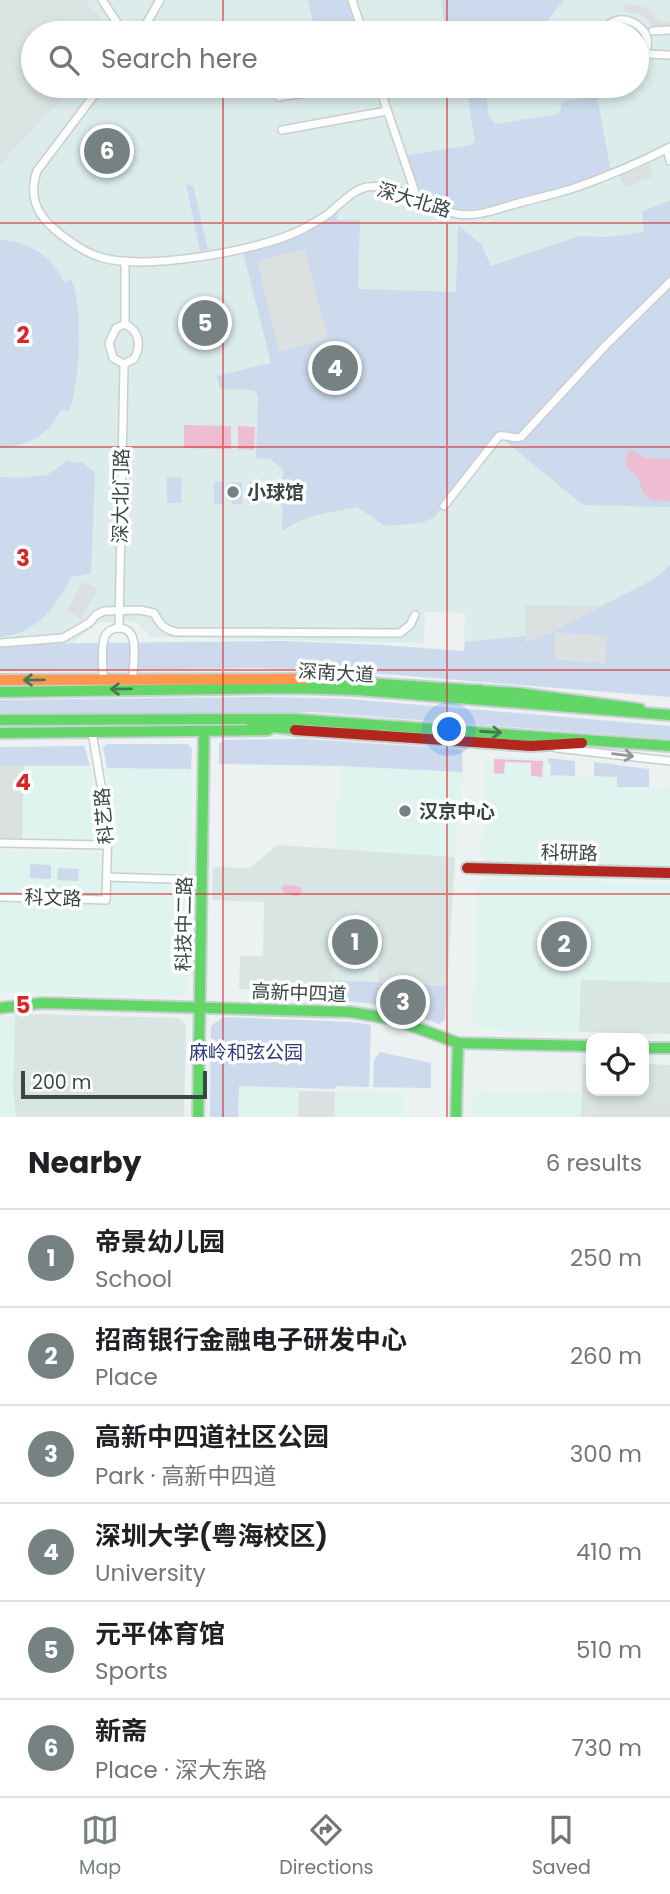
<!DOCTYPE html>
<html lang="en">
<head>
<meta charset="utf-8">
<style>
	body { margin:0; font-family:Poppins,"Noto Sans SC",sans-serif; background:#f6f6f6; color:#202124 }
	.controls { position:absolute; right:21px; bottom:21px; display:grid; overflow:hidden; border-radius:14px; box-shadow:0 4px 10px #0003 }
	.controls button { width:63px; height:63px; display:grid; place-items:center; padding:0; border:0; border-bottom:2px solid #e0e0e0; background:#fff; color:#202124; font:35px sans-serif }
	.scale { position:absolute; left:21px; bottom:18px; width:186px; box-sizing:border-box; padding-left:7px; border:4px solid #374744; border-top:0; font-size:19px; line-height:24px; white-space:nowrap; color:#374744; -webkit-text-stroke:5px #fff; paint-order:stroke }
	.you { position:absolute; left:450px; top:730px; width:24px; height:24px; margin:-18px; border:5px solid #fff; border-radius:50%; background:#1a73e8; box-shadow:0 0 0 10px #1a73e833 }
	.badge { display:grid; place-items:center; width:46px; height:46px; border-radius:50%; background:#768281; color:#fff; font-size:23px; font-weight:700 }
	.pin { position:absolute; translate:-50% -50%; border:4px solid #fff; box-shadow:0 2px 7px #0006 }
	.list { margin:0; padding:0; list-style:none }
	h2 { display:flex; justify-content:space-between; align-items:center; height:91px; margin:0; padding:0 28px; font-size:30px }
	h2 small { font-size:23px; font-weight:400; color:#757577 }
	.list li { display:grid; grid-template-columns:46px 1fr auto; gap:21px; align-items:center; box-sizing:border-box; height:98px; padding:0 28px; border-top:2px solid #e0e0e0 }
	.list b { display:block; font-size:26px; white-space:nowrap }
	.list p { margin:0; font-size:23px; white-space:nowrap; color:#757577 }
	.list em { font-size:23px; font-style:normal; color:#757577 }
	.icon { flex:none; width:38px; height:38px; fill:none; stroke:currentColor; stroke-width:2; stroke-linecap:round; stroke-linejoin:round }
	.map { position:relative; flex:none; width:670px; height:1117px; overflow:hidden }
	.search { position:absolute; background:#fff; box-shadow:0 4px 10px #0003; left:21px; right:21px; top:21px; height:77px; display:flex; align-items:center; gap:18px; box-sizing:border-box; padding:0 24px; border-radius:38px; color:#757577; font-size:26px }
	.sheet { height:679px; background:#fff }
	nav { display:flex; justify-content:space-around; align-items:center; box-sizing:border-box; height:98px; border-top:2px solid #e0e0e0; background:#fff; font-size:19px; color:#757577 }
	nav a { display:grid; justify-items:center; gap:4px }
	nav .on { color:#768281 }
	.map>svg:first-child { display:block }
	.residential { fill:#d9e5e3 }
	.commercial { fill:#dff3ef }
	.education { fill:#dbecea }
	.green { fill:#cdd9ec; fill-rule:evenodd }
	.parking { fill:#dbe0e0 }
	.water { fill:#eebdd2 }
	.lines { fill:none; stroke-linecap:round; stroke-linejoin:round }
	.street-casing { stroke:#c9cfce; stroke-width:10 }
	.fast-casing { stroke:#c5d1d1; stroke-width:14 }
	.slow-casing { stroke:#c5d1d1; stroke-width:14 }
	.jam-casing { stroke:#c5d1d1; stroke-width:14 }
	.street { stroke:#fcfdfd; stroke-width:7 }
	.fast { stroke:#63d668; stroke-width:10 }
	.slow { stroke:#ff974d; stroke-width:10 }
	.jam { stroke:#b3261e; stroke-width:10 }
	.oneway { stroke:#467951 }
	.oneway2 { stroke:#909997 }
	.grid { fill:none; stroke:#d62828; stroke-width:2; stroke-opacity:0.55 }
	.poi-dot { fill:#768281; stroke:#fff; stroke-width:2.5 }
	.labels { text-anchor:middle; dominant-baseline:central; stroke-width:7; stroke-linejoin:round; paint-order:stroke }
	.street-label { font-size:19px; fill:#374744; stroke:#fff }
	.poi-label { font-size:19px; font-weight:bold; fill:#374744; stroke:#fff; text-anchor:start }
	.park-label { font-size:19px; fill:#2b3a78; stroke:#fff }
	.grid-label { font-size:23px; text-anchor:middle; font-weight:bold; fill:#d62828; stroke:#fff; stroke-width:7; stroke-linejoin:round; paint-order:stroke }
</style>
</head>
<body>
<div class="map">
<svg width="670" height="1117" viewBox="0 0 670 1117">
	<rect width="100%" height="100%" fill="#ecf1f1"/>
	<g class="residential">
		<path d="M0 0H85L114 33H33V86H74L0 165Z"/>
		<path d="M277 845 455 857 447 986 333 980 332 991 239 989 240 956H263L264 902 212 900 213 867 250 868Z"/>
		<path d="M580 979 670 982V1034L579 1032Z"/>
		<path d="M24 1014 179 1018 186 1024 184 1117H16L13 1090 15 1015Z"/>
		<path d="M583 1063H591V1091H644V1064L670 1065V1117H581Z"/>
	</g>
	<g class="commercial">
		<path d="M489 757 548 758V775L617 777V787L670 788V867L486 862 481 856 486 762Z"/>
		<path d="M24 766H90L100 838 98 842 22 839Z"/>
		<path d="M341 766 463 772 455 857 334 848Z"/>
		<path d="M107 768 191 769 188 991 182 996 0 993V851L115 853 116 834Z"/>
		<path d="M486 879 666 884 670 887V982L581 980 579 1032 478 1029 473 1021 478 889Z"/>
		<path d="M15 1015 13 1090 16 1117H0V1018Z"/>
		<path d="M238 1086 299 1088 298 1117H238Z"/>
		<path d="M473 1090 582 1093 581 1117H472Z"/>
		<path d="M335 1092 405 1093V1117H335Z"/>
	</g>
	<g class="education">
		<path d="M85 0H670V571L552 632 514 645 464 644 465 613 425 612 424 643 150 637 137 622H100L71 644 0 647V165L74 86H637V33H114Z"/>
		<path d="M330 923 382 927 378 983 332 980 333 958H328Z"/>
	</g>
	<g class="green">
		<path d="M308 0H350L360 33H316Z"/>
		<path d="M441 0H564L542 27 504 33H464L462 22 444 24Z"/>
		<path d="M627 20 646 33 644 43 637 49V33H615L618 26Z"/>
		<path d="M485 88 489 118 496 124 558 114 561 108V102L597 96 611 172 577 187 468 215 417 198 404 156 471 145 475 141 467 91Z"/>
		<path d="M186 184 193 186 208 250 200 251Z"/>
		<path d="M670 201V507L583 505 499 436 435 517 421 523 385 526 357 507C330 512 305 515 282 531L283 469 270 459 256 458 258 395 254 390 220 389 217 376 271 363 242 248 277 239 338 206 337 220H360L358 289 456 292 458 225 481 244 491 266 580 236 608 237 644 232 642 211Z"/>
		<path d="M0 240C29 241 51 256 64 282L71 279C84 309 80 381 69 412L61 409C50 434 27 447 0 448Z"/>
		<path d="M67 461 83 463 95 473 91 573 71 577C56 607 36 634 0 637V477L19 478 47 475Z"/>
		<path d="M167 477 182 478 181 503H167Z"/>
		<rect x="214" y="482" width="10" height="22"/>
		<rect x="232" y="482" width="10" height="22"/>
		<path d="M250 482H259V504H249Z"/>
		<path d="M670 565V697L333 670 257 668 0 671V644L283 641 382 645 464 651 465 642 547 634 656 578ZM606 636 605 663 554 659Z"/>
		<path d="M265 697 349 699 670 726V739L313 712 0 714V700Z"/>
		<path d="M303 739 458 749 462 750 463 772 341 766 219 764V744L224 740Z"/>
		<path d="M107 744H188L192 749 191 769 107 768 103 747Z"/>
		<path d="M84 746 90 766H0V747Z"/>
		<path d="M548 758 575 761V776L550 775 551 764 548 763Z"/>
		<path d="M594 762 649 769V787H617V777L594 776Z"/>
		<path d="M30 864 51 865V879L30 878Z"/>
		<path d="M58 868 79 869 78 881 57 880Z"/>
		<path d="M332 980 447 986 445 1020 439 1024 389 1006 346 1001V992L332 991Z"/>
		<path d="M223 1017 353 1022 371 1025 369 1087 336 1086 335 1089 239 1086 238 1117H210L211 1026Z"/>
		<path d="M380 1052 431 1063V1088L373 1087 374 1061Z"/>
	</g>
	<g class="parking">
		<path d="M624 3 644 7 651 11 659 22H670V30L653 31 649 21 640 14 625 12Z"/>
		<path d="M649 164 654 176 624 188 619 175Z"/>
		<path d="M305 249 328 339 279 352 257 261Z"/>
		<path d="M83 582 98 589 81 619 67 610Z"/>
		<path d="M525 605 584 606H602L555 631 525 643Z"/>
		<path d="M555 632 607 636 605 663 554 659Z"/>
		<path d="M0 766H24L22 839H0Z"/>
		<path d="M299 1091 335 1092V1117H298Z"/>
		<path d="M599 1102 670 1103V1117H598Z"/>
	</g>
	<g class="water">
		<path d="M184 425 231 426V449L184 448Z"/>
		<path d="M238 426 255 427 254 450 238 449Z"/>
		<path d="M630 450 646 458 670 459V501L651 500 650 498 647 497V494H643L638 478 625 465 627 453Z"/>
		<path d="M494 759 543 761 542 777 531 776V763L505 762 504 774 494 773Z"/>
		<path d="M285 885 298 886 302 889 301 894 296 897 283 892 281 888Z"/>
	</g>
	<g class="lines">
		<g class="street-casing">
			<g id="street">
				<path d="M102 0 124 33"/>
				<path d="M352 0 363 33"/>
				<path d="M653 31 670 30"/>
				<path d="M141 33 160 0"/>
				<path d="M604 33C616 0 670 36 637 60"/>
				<path d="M646 54 670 55"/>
				<path d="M101 86 37 171C29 194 35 212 53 228 67 240 84 253 103 258 148 270 259 251 301 230 310 225 320 220 328 214 339 205 354 189 367 187 399 182 429 209 458 214 479 217 496 209 515 204 536 198 557 194 577 187 608 176 641 162 670 147"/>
				<path d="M379 86 417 198"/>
				<path d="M279 97 351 86"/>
				<path d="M282 130 387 111"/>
				<path d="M667 149 670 161"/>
				<path d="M125 261V324"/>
				<path d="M125 324C139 331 142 345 134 359L124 364 113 358 109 343 116 328Z"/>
				<path d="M444 506 499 436C507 434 512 440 521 437L606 345 670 282"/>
				<path d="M119 628 124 364"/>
				<path d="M0 643 63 638 89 623 96 615 104 611 140 610 154 613C160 624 163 629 176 632L400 633 410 625 415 615"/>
				<path d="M103 679C103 666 101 651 104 639 108 625 129 624 133 639 136 650 133 666 133 678"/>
				<path d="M556 748 670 761"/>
				<path d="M0 843 108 845"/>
				<path d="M107 877 202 880"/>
				<path d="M0 897 106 900 108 826 92 732"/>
			</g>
		</g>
		<g class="fast-casing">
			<g id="fast">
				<path d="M321 680 518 693 640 709"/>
				<path d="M297 682 329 680"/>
				<path d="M0 692 294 688 358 690 670 715"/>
				<path d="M455 693 480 690"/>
				<path d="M518 693 537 700"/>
				<path d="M0 720 292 719 670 746"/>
				<path d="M252 725 301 730"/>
				<path d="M349 732 375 729"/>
				<path d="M0 733 268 730"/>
				<path d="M0 1008 43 1003 350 1012 393 1019 458 1043 591 1046"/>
				<path d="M644 1048H670"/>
				<path d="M198 1117 204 731"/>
				<path d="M456 1117 458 1043"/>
			</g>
		</g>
		<g class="slow-casing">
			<path id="slow" d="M0 680 305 679"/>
		</g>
		<g class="jam-casing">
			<g id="jam">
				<path d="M295 730 531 746 582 743"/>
				<path d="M467 868 670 873"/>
			</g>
		</g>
		<use href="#street" class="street"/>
		<use href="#fast" class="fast"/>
		<use href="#slow" class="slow"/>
		<use href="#jam" class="jam"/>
	</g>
	<defs><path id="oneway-shaft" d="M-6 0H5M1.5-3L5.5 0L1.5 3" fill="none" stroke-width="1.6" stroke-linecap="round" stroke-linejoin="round" transform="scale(1.75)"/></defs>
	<g class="oneway">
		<use href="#oneway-shaft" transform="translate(34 680) rotate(179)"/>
		<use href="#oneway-shaft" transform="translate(121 689) rotate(179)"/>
		<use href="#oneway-shaft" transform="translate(491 732) rotate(4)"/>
	</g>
	<use class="oneway2" href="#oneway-shaft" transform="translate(623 755) rotate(7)"/>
	<path class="grid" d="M223 0V33M447 0V33M223 86V1117M447 86V1117M0 223H670M0 447H670M0 670H670M0 894H670"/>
	<g class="poi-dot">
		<circle cx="233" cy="492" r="7"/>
		<circle cx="405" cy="811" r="7"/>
	</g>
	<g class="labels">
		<g class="street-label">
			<text transform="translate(414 200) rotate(17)">深大北路</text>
			<text transform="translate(121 496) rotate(-89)">深大北门路</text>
			<text transform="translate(336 673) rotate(3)">深南大道</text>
			<text transform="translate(104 816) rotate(-95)">科艺路</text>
			<text transform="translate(569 853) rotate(1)">科研路</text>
			<text transform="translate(53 898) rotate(2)">科文路</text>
			<text transform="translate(184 924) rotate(-89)">科技中二路</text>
			<text transform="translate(299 993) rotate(2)">高新中四道</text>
		</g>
		<g class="poi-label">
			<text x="247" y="492">小球馆</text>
			<text x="419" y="811">汉京中心</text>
		</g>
		<g class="park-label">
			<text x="246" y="1052">麻岭和弦公园</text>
		</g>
	</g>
	<g class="grid-label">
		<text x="23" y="343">2</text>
		<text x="23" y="566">3</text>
		<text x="23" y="790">4</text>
		<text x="23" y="1013">5</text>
	</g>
</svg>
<div class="controls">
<button><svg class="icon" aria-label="locate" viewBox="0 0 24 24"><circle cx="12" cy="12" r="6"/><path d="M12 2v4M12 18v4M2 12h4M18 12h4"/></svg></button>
</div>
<div class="scale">200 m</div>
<div class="you"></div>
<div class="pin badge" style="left:355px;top:942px">1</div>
<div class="pin badge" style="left:564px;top:944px">2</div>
<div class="pin badge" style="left:403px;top:1002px">3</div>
<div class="pin badge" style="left:335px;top:368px">4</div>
<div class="pin badge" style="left:205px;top:323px">5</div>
<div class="pin badge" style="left:107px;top:151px">6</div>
<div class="search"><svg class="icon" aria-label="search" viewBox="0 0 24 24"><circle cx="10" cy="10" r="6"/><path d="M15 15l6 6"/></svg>Search here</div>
</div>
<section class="sheet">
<h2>Nearby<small>6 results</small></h2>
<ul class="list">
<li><span class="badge">1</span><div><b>帝景幼儿园</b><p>School</p></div><em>250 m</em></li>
<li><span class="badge">2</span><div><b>招商银行金融电子研发中心</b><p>Place</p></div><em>260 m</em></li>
<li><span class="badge">3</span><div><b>高新中四道社区公园</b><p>Park · 高新中四道</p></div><em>300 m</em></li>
<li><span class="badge">4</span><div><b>深圳大学(粤海校区)</b><p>University</p></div><em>410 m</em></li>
<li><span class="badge">5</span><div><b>元平体育馆</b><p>Sports</p></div><em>510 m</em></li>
<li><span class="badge">6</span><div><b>新斋</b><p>Place · 深大东路</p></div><em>730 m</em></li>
</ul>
</section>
<nav>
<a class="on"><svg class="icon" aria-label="map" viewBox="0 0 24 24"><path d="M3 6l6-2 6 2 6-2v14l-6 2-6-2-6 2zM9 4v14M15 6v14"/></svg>Map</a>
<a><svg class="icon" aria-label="directions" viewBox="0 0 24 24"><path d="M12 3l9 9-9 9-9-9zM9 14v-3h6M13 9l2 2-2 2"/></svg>Directions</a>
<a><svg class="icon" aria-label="saved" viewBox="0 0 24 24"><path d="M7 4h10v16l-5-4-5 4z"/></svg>Saved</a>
</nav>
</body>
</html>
